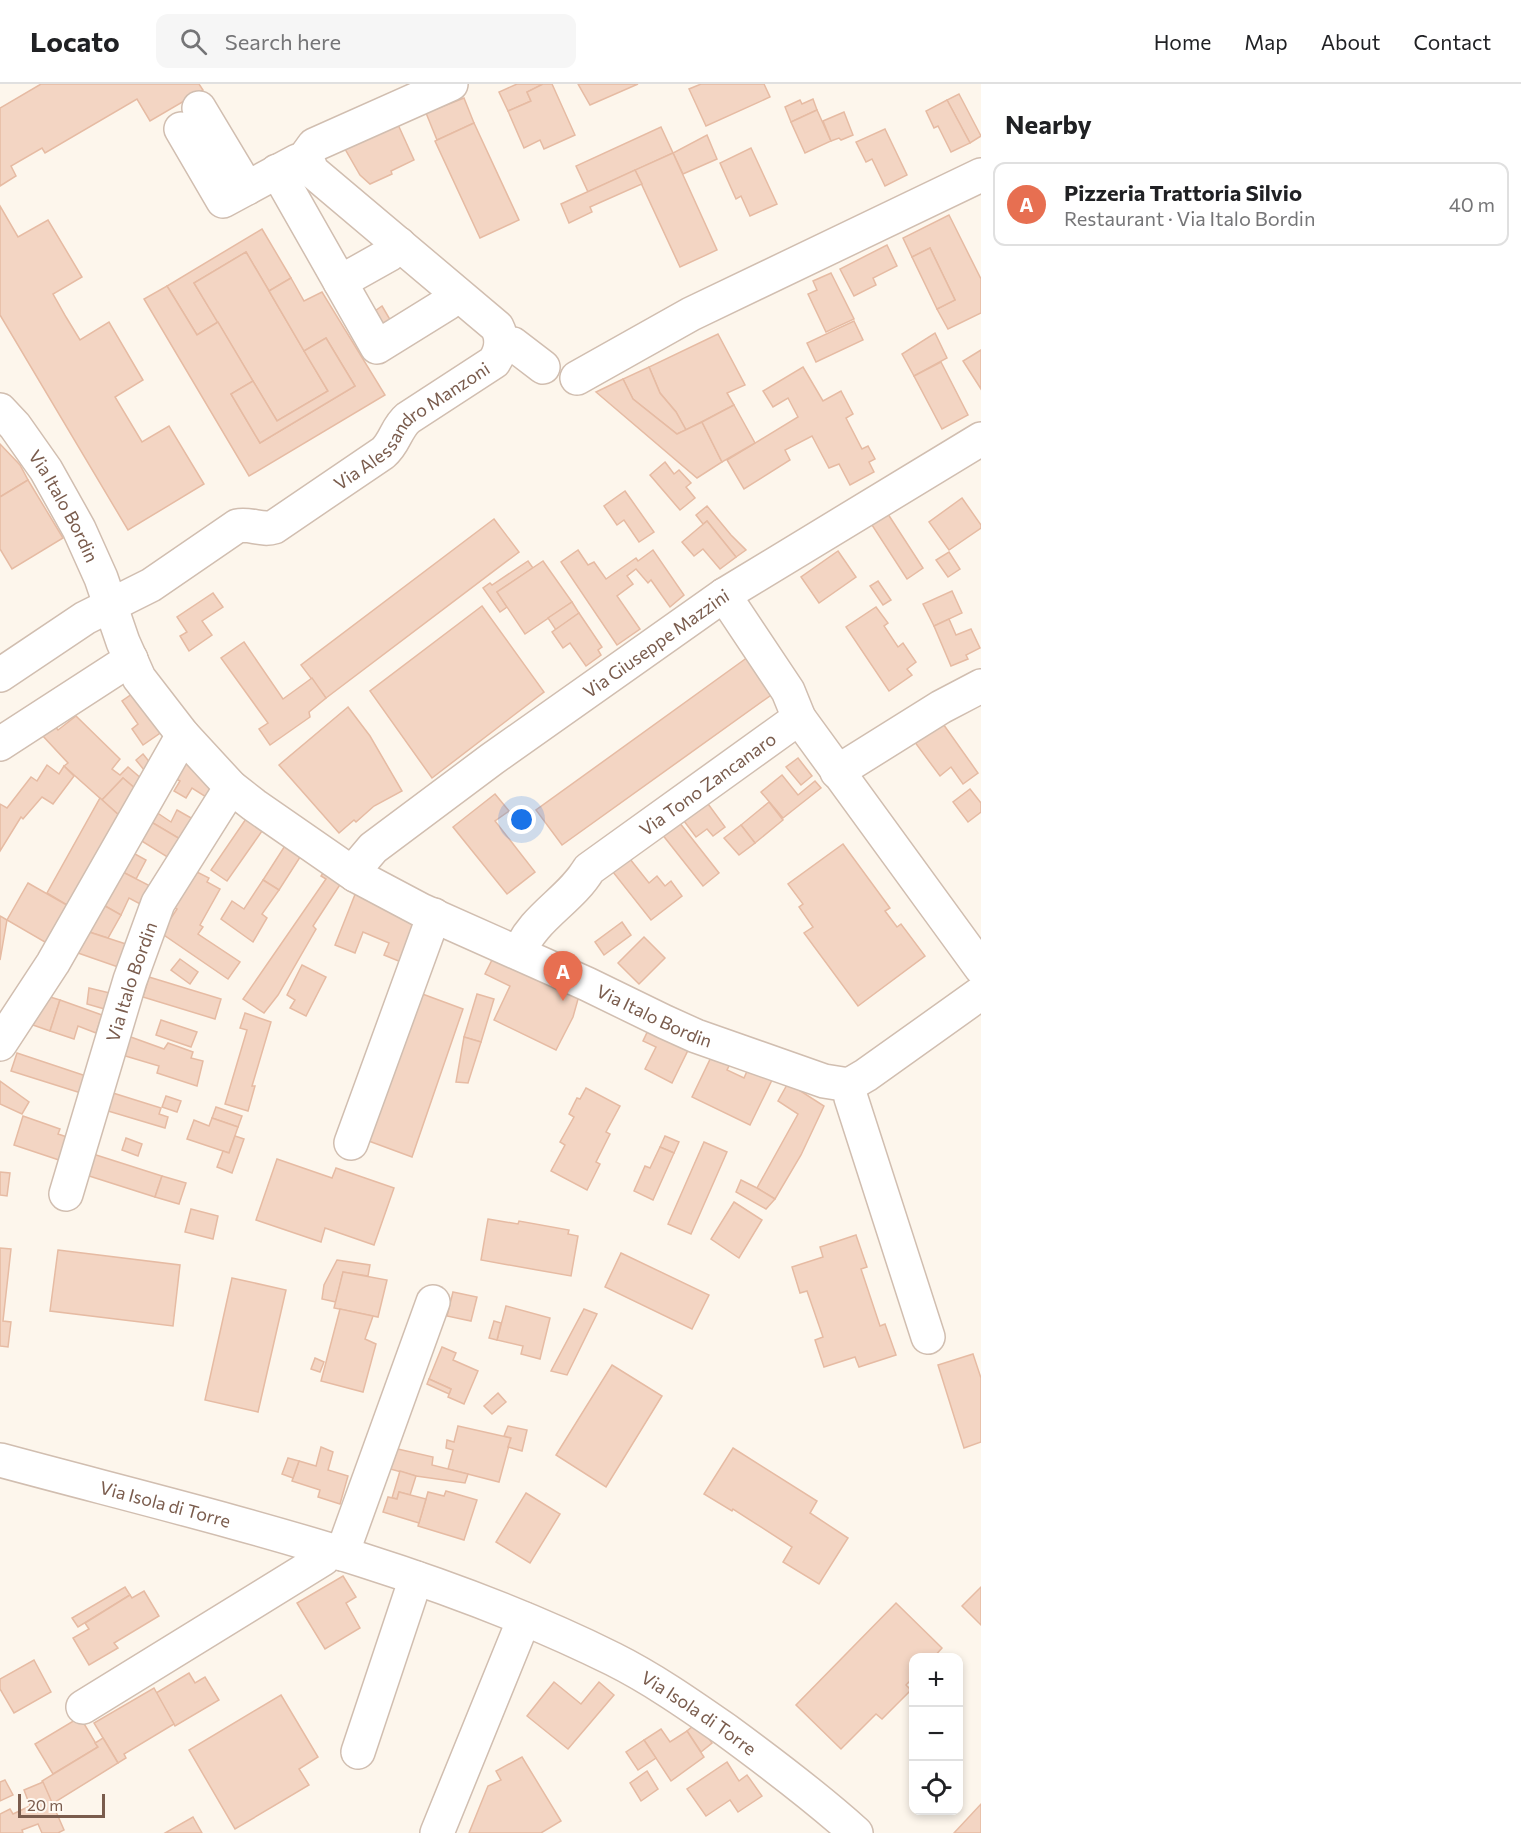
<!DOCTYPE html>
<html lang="en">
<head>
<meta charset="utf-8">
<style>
	body { margin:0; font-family:Commissioner,sans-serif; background:#f6f6f6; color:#202124 }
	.controls { position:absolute; right:18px; bottom:18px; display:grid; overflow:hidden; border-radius:12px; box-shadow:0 3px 9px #0003 }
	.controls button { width:54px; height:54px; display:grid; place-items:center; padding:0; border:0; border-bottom:2px solid #e0e0e0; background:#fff; color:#202124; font:30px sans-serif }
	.scale { position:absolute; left:18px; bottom:15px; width:87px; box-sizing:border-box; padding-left:6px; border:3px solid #7a5c4d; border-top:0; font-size:16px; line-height:21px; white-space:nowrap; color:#7a5c4d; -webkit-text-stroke:4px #fffaf3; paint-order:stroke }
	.you { position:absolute; left:522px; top:736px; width:21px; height:21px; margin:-15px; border:4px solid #fff; border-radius:50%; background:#1a73e8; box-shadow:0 0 0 9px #1a73e833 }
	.badge { display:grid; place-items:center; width:39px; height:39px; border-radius:50%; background:#e76f51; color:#fff; font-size:20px; font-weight:700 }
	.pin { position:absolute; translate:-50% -50px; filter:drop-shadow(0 2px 3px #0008) }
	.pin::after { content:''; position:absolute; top:32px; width:21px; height:18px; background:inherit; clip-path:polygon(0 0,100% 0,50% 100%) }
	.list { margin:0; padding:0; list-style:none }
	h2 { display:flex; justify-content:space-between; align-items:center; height:78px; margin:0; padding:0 24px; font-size:26px }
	h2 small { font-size:20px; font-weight:400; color:#757577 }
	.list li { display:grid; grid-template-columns:39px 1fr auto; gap:18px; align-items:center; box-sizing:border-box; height:84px; margin:0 12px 12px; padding:0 12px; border:2px solid #e0e0e0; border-radius:12px }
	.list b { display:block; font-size:22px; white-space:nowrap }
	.list p { margin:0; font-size:20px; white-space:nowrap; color:#757577 }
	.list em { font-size:20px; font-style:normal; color:#757577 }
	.icon { flex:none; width:33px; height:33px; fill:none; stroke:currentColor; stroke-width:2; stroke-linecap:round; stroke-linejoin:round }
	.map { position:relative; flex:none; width:981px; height:1749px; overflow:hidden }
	header { display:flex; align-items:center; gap:36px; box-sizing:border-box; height:84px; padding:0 30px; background:#fff; border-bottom:2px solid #e0e0e0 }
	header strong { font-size:28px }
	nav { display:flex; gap:33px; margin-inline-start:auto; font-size:21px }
	.search { width:420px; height:54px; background:#f6f6f6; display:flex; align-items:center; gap:15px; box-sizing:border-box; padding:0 21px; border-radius:12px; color:#757577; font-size:22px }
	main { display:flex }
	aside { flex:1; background:#fff }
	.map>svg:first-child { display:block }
	.building { fill:#f3d5c3; stroke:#e6bba3; stroke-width:1.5 }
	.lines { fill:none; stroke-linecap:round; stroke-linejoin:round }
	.minor-casing { stroke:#d1beb0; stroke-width:36 }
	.minor { stroke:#fff; stroke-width:33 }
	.labels { text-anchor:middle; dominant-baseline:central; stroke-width:4.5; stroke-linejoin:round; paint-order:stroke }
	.street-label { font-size:18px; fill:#7a5c4d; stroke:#fffaf3 }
</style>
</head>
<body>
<header>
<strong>Locato</strong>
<div class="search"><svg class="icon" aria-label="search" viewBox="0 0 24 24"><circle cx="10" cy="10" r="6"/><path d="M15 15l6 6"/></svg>Search here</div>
<nav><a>Home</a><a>Map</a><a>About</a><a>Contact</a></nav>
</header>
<main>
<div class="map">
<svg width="981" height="1749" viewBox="0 0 981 1749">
	<rect width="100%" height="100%" fill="#fdf6ec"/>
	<g class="building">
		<path d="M41 0H199L203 6 150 37 137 15 45 69 42 64 11 82 16 92 0 102V24Z"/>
		<path d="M517 0H543L527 8 531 17 508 27 499 8Z"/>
		<path d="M543 0H552L575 51 544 65 540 56 524 64 508 27 531 17 527 8Z"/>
		<path d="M578 0H638L590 21Z"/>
		<path d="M701 0H764L770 13 706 42 689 5Z"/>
		<path d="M959 10 981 52 970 59 947 16Z"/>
		<path d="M464 14 474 39 437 56 426 29Z"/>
		<path d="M813 15 817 26 791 38 785 23 800 16 802 20Z"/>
		<path d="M947 16 970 59 951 68 938 42 934 44 926 27Z"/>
		<path d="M817 26 831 57 805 69 791 38Z"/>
		<path d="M844 28 853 51 841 56 839 54 831 57 823 37Z"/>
		<path d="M395 34 414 76 391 87 392 90 370 100 360 91 341 58Z"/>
		<path d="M474 39 519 136 480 154 435 57Z"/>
		<path d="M661 43 673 69 588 108 576 82Z"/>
		<path d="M885 45 907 91 885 102 872 75 866 78 856 58Z"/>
		<path d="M707 51 717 75 683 90 673 69Z"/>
		<path d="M751 64 777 120 750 132 741 112 736 115 720 79Z"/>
		<path d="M673 69 717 166 680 183 635 86Z"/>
		<path d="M635 86 642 100 590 123 592 128 569 139 561 120Z"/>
		<path d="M0 122 18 153 48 136 82 193 53 210 66 233 80 256 109 238 143 296 115 313 142 358 169 342 204 400 128 446 0 231Z"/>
		<path d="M949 131 981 195V229L948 245 937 225 955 216 930 164 912 173 903 154Z"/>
		<path d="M262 145 291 194 269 207 246 168 194 199 218 238 197 251 167 202Z"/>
		<path d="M887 161 897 182 873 194 876 201 854 212 840 185Z"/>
		<path d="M930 164 955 216 937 225 912 173Z"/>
		<path d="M246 168 328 307 277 337 194 199Z"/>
		<path d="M831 189 854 235 826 248 808 210 817 206 813 197Z"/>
		<path d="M291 194 304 217 322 208 385 311 249 392 144 215 167 202 197 251 218 238 253 297 231 310 260 359 355 302 326 254 304 267 269 207Z"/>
		<path d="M382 222 392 239 385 243 375 227Z"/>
		<path d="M854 237 863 256 816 278 807 259Z"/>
		<path d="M935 249 947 274 914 292 902 270Z"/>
		<path d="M718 250 745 301 727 309 734 321 686 346 676 328 660 309 649 283Z"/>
		<path d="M326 254 355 302 260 359 231 310 253 297 277 337 328 307 304 267Z"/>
		<path d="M981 266V305L963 277Z"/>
		<path d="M941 278 968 331 942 345 914 292Z"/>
		<path d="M649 283 660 309 676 328 686 346 677 350 633 315 623 295Z"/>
		<path d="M803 283 823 317 841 307 853 330 846 334 862 365 868 362 875 375 869 378 874 388 850 401 839 380 829 384 812 352 785 366 790 376 744 405 727 376 798 333 788 314 773 323 763 307Z"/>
		<path d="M623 295 633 315 677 350 702 338 722 378 697 394 596 308Z"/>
		<path d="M734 321 755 359 722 378 702 338Z"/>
		<path d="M0 360 20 381 28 396 0 413Z"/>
		<path d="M665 378 674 390 679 386 691 399 686 403 695 414 680 426 650 391Z"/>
		<path d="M28 396 63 454 12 485 0 465V413Z"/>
		<path d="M625 407 654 448 639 458 624 436 617 441 604 422Z"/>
		<path d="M962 414 981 441V444L949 466 929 438Z"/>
		<path d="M707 422 731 451 746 466 736 473 707 437 703 440 696 431Z"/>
		<path d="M886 427 923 484 907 495 870 438Z"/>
		<path d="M494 435 519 468 326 614 301 581Z"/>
		<path d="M707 437 736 473 720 485 703 465 694 472 682 458Z"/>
		<path d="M578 466 588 481 594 478 606 495 636 474 638 477 653 466 684 511 670 523 651 496 648 499 636 485 627 492 633 500 617 512 640 545 617 561 561 478Z"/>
		<path d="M838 467 856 493 819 519 801 493Z"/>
		<path d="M949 468 960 485 948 493 936 476Z"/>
		<path d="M528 477 533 484 497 508 507 523 500 528 483 504 490 499 492 501Z"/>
		<path d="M543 477 572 518 525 550 497 508Z"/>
		<path d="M878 497 891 516 883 521 870 502Z"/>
		<path d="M952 507 962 529 934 542 923 520Z"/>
		<path d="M213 509 223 523 202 537 212 551 189 567 180 552 187 548 177 533Z"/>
		<path d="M572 518 579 529 556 546 548 534Z"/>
		<path d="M482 522 544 608 432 694 370 607Z"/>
		<path d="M876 523 888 539 884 542 898 563 903 559 916 578 907 585 912 591 889 607 846 543Z"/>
		<path d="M579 529 602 563 598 566 601 571 586 582 570 559 563 564 552 548Z"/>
		<path d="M949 535 956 551 971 545 980 564 966 571 968 575 951 582 934 542Z"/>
		<path d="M244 558 283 615 312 594 326 614 309 628 310 633 270 661 259 645 268 639 221 574Z"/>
		<path d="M748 573 774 609 562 761 536 726Z"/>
		<path d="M139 605 166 645 143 661 132 645 138 640 122 617Z"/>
		<path d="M348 623 370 652 402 707 374 722 356 738 354 736 339 749 279 681Z"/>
		<path d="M76 632 120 675 112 685 120 691 128 683 143 696 138 707 123 694 102 716 64 682 68 679 42 651 54 641 58 646Z"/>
		<path d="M941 637 978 689 963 700 951 683 940 692 914 657Z"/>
		<path d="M143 670 151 680 144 686 136 676Z"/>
		<path d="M199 671 216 695 206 713 192 704 186 714 174 707 180 697 166 689Z"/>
		<path d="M798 674 812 692 801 701 786 683Z"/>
		<path d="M47 681 59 690 64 682 74 692 53 720 42 713 23 735 21 733 0 767V720L7 724 31 693 37 697Z"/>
		<path d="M782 691 798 711 815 697 821 704 783 734 761 708Z"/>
		<path d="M123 694 138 707 122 734 102 716Z"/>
		<path d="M970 705 981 719V728L968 738 953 718Z"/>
		<path d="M495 710 509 727 495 737 535 788 507 810 453 743Z"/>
		<path d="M703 713 725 743 713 752 707 745 696 753 684 737Z"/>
		<path d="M100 714 122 734 72 824 47 809Z"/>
		<path d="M769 718 783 736 755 759 741 741Z"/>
		<path d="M177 726 193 735 180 755 151 738 156 728 171 738Z"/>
		<path d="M250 729 267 740 227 797 211 786Z"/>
		<path d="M143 733 180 755 169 774 132 751Z"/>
		<path d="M679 738 719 789 703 802 658 745Z"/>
		<path d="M741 741 755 759 739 771 724 754Z"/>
		<path d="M288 757 304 767 279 806 263 796Z"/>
		<path d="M843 760 890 824 885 827 897 843 901 840 925 872 858 922 804 849 813 843 799 823 803 820 788 800Z"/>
		<path d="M126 765 146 776 136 795 115 784Z"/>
		<path d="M626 770 649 799 657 792 665 802 671 797 682 812 651 836 609 783Z"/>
		<path d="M328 782 345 793 313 842 316 845 278 911 264 929 243 915 326 795 321 792Z"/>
		<path d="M115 784 154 804 144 822 129 814 121 831 98 818Z"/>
		<path d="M189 784 209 794 207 798 220 805 200 841 203 843 198 850 240 878 228 895 161 849 177 825 169 821Z"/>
		<path d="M263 796 279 806 262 830 267 834 253 858 221 835 232 817 244 825Z"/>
		<path d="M28 799 72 824 50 861 7 836Z"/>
		<path d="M356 808 418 832 401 878 384 871 389 859 363 848 355 869 335 861Z"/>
		<path d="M98 818 121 831 108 854 86 847Z"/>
		<path d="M0 832 7 836 0 876Z"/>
		<path d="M622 838 631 851 604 871 595 858Z"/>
		<path d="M86 847 129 861 121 884 78 869Z"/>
		<path d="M644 853 665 874 639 900 618 879Z"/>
		<path d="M494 872 582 901 573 933 556 966 494 936 510 902 485 890Z"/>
		<path d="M180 875 198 888 190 900 171 886Z"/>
		<path d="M302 881 326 893 306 932 290 924 295 916 287 911Z"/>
		<path d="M149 893 221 915 215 935 143 913Z"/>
		<path d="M89 904 114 910 108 926 87 920Z"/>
		<path d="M417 908 463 925 412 1073 366 1056Z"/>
		<path d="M477 910 494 915 481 958 464 953Z"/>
		<path d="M47 912 60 916 50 947 33 941 40 922Z"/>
		<path d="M60 916 102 931 96 949 78 942 74 955 50 947Z"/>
		<path d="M245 929 271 938 252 1002H255L248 1027 225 1020 247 946 240 944Z"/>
		<path d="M161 936 197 948 191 963 156 951Z"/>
		<path d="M653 936 693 956 672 999 645 985 656 963 643 957Z"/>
		<path d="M128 952 164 965 168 959 193 968 191 974 203 977 197 1002 157 989 159 982 122 971Z"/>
		<path d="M464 953 481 958 468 999 456 998Z"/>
		<path d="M714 967 732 976 727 986 744 994 748 985 772 996 750 1041 692 1013Z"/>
		<path d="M17 969 86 992 81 1009 11 987Z"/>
		<path d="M0 997 29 1018 22 1030 0 1020Z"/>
		<path d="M788 999 824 1022 801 1071 775 1115 757 1104 798 1030 778 1017Z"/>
		<path d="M586 1004 620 1022 606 1048 610 1050 596 1078 600 1080 587 1106 551 1087 565 1061 560 1058 574 1033 569 1030 577 1014 580 1015Z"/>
		<path d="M113 1009 161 1024 159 1030 168 1033 165 1044 108 1027Z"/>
		<path d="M166 1012 181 1017 177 1028 162 1023Z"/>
		<path d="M216 1023 242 1032 238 1043 212 1034Z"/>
		<path d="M23 1032 60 1045 58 1050 67 1053 59 1076 14 1061Z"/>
		<path d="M212 1034 238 1043 229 1069 187 1055 194 1036 209 1042Z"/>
		<path d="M235 1052 244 1055 232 1089 217 1083 223 1067 229 1069Z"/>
		<path d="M665 1052 679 1058 674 1069 660 1063Z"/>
		<path d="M126 1054 142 1060 138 1072 122 1066Z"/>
		<path d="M704 1058 727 1068 691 1150 668 1140Z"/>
		<path d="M660 1063 674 1069 653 1116 634 1107 645 1082 650 1084Z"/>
		<path d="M93 1070 162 1092 155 1113 86 1091Z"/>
		<path d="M277 1075 332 1094 336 1084 394 1104 374 1161 325 1144 321 1158 256 1136Z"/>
		<path d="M0 1088 10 1089 7 1112 0 1111Z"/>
		<path d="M162 1092 186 1099 179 1120 155 1113Z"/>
		<path d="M741 1096 757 1104 775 1115 766 1125 736 1108Z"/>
		<path d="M734 1118 762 1136 739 1174 711 1155Z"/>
		<path d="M191 1125 218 1132 213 1155 185 1148Z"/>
		<path d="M488 1135 518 1140 519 1137 569 1146 568 1150 578 1152 571 1192 481 1176Z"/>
		<path d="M856 1151 867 1183 861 1185 880 1242 885 1240 896 1271 859 1283 855 1273 824 1283 815 1256 823 1253 807 1207 800 1209 792 1183 823 1173 820 1163Z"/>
		<path d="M0 1164 11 1165 3 1237 11 1238 8 1263 0 1262Z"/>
		<path d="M58 1166 180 1181 173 1242 50 1227Z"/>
		<path d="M621 1169 709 1211 692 1245 605 1203Z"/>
		<path d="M337 1176 370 1181 368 1192 343 1188 336 1218 322 1215 324 1201Z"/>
		<path d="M343 1188 387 1196 378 1233 334 1224Z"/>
		<path d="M232 1194 286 1206 258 1328 205 1316Z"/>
		<path d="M453 1208 477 1213 471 1237 447 1232Z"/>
		<path d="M506 1222 550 1234 540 1275 521 1270 523 1262 497 1256Z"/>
		<path d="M340 1225 373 1232 365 1255 376 1260 363 1308 321 1297Z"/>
		<path d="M584 1225 597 1230 567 1291 551 1287Z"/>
		<path d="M494 1237 501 1239 497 1256 489 1254Z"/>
		<path d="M442 1263 456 1269 453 1276 478 1287 464 1320 448 1313 451 1305 429 1295Z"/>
		<path d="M973 1270 981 1294V1358L964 1364 938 1281Z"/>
		<path d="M315 1274 324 1278 320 1288 311 1285Z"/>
		<path d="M612 1281 662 1312 606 1403 556 1371Z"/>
		<path d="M429 1295 451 1305 449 1310 427 1300Z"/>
		<path d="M498 1309 506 1318 492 1330 484 1322Z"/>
		<path d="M458 1342 511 1354 499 1398 448 1385 453 1366 446 1364 447 1356 454 1358Z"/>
		<path d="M508 1342 527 1346 522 1367 508 1363 511 1354 504 1352Z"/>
		<path d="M321 1363 333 1368 328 1386 348 1392 340 1420 318 1413 320 1406 292 1397 299 1377 316 1382Z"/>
		<path d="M389 1363 433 1373 432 1381 468 1390 465 1399 416 1392 383 1383Z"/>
		<path d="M733 1364 817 1417 810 1429 848 1454 819 1500 783 1478 792 1463 733 1425 732 1427 704 1410Z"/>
		<path d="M288 1374 299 1377 293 1394 282 1390Z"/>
		<path d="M400 1387 416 1392 410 1411 399 1408 397 1415 392 1414Z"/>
		<path d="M446 1407 477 1416 464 1456 418 1442 428 1408 444 1412Z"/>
		<path d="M399 1408 426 1415 419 1439 383 1428 388 1413 397 1415Z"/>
		<path d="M526 1409 560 1430 530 1479 496 1458Z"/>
		<path d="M343 1492 356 1513 346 1519 360 1544 325 1565 297 1519Z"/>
		<path d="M125 1503 130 1511 78 1543 72 1534Z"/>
		<path d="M981 1503V1541L962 1522Z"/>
		<path d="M144 1507 159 1532 114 1559 118 1564 89 1581 73 1554 89 1545 85 1539 130 1511 132 1514Z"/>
		<path d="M896 1519 942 1564 933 1574H914V1593L906 1601 911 1606 882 1635 876 1630 841 1665 796 1621Z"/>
		<path d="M34 1576 51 1608 14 1629 0 1605V1595Z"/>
		<path d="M189 1589 195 1599 205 1593 219 1616 175 1642 156 1609Z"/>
		<path d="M554 1598 581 1620 599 1598 614 1611 568 1665 527 1632Z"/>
		<path d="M154 1604 174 1640 124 1670 126 1674 118 1679 94 1639Z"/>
		<path d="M281 1611 318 1673 299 1685 309 1701 235 1745 189 1666Z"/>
		<path d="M80 1633 98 1663 53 1690 35 1660Z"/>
		<path d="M698 1638 712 1659 701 1668 687 1647Z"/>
		<path d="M661 1645 670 1658 687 1647 704 1673 671 1697 644 1656Z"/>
		<path d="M103 1654 118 1679 52 1720 42 1697 98 1663 95 1659Z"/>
		<path d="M644 1656 656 1674 638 1686 626 1668Z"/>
		<path d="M522 1673 561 1737 541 1749H469L488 1702 501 1696 496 1687Z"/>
		<path d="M727 1678 739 1697 747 1691 762 1712 738 1728 730 1716 706 1732 687 1705Z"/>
		<path d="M647 1687 658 1705 641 1717 630 1699Z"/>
		<path d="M5 1696 13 1711 0 1717V1698Z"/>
		<path d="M43 1698 64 1746 58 1749H42L38 1740 22 1746 23 1749H0V1730L10 1725 13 1730 30 1722 24 1706Z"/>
		<path d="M981 1720V1749H954Z"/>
		<path d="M193 1733 202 1749H165Z"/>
	</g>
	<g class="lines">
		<g class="minor-casing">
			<g id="minor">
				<path d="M199 24 247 104"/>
				<path d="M181 45 223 117 297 77"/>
				<path d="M277 87 377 263 448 219 456 209"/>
				<path d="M340 198 390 170 399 160"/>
				<path d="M501 260H513L543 283"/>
				<path d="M577 294 691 230 981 91"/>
				<path id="s1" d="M0 326 15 342 46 386 79 445 101 494 123 558 139 594 183 651 231 703 254 721 355 791 421 826 587 900 665 938 696 952 824 997 849 1001 866 991 981 909"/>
				<path d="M724 511 788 607 799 634 981 884"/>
				<path id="s2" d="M0 591 85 534 151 501 237 442C250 439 262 447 274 443L383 369C395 359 396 344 408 334L494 278C502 266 503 255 497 243L312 87 306 72 314 61 451 0"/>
				<path d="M0 660 131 575"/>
				<path d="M837 688 941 623 981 602"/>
				<path id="s3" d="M355 791 362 777 373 764 492 675 724 511 981 355"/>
				<path id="s4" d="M519 869C533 833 570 817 589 785L799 634"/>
				<path d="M0 960 53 879 183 651"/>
				<path d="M849 1001 851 1014 928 1253"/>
				<path d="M351 1059 434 831"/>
				<path id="s5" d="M66 1110 130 896 158 819 231 703"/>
				<path id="s6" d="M0 1376C207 1432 420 1479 613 1575 653 1595 690 1621 726 1646 771 1679 815 1712 856 1749"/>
				<path d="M342 1470 433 1218"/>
				<path d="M83 1623 323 1475 329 1466"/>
				<path d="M358 1668 416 1494"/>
				<path d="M437 1749 524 1535"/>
			</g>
		</g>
		<use href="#minor" class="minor"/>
	</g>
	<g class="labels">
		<g class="street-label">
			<text stroke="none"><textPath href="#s2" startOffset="490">Via Alessandro Manzoni</textPath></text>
			<text stroke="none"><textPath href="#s1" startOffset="116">Via Italo Bordin</textPath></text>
			<text stroke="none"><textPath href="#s3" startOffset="382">Via Giuseppe Mazzini</textPath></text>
			<text stroke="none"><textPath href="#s4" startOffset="256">Via Tono Zancanaro</textPath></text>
			<text stroke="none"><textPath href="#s5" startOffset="222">Via Italo Bordin</textPath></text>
			<text stroke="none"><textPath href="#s1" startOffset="930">Via Italo Bordin</textPath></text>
			<text stroke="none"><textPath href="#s6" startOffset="171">Via Isola di Torre</textPath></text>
			<text stroke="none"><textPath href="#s6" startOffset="747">Via Isola di Torre</textPath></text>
		</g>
	</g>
</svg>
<div class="controls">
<button>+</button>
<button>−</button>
<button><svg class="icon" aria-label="locate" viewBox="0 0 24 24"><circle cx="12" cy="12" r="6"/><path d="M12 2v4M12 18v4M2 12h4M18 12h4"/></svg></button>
</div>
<div class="scale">20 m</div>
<div class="you"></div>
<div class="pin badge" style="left:563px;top:917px">A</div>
</div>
<aside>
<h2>Nearby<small></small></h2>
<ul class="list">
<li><span class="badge">A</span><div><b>Pizzeria Trattoria Silvio</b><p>Restaurant · Via Italo Bordin</p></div><em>40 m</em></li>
</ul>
</aside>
</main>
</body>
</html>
